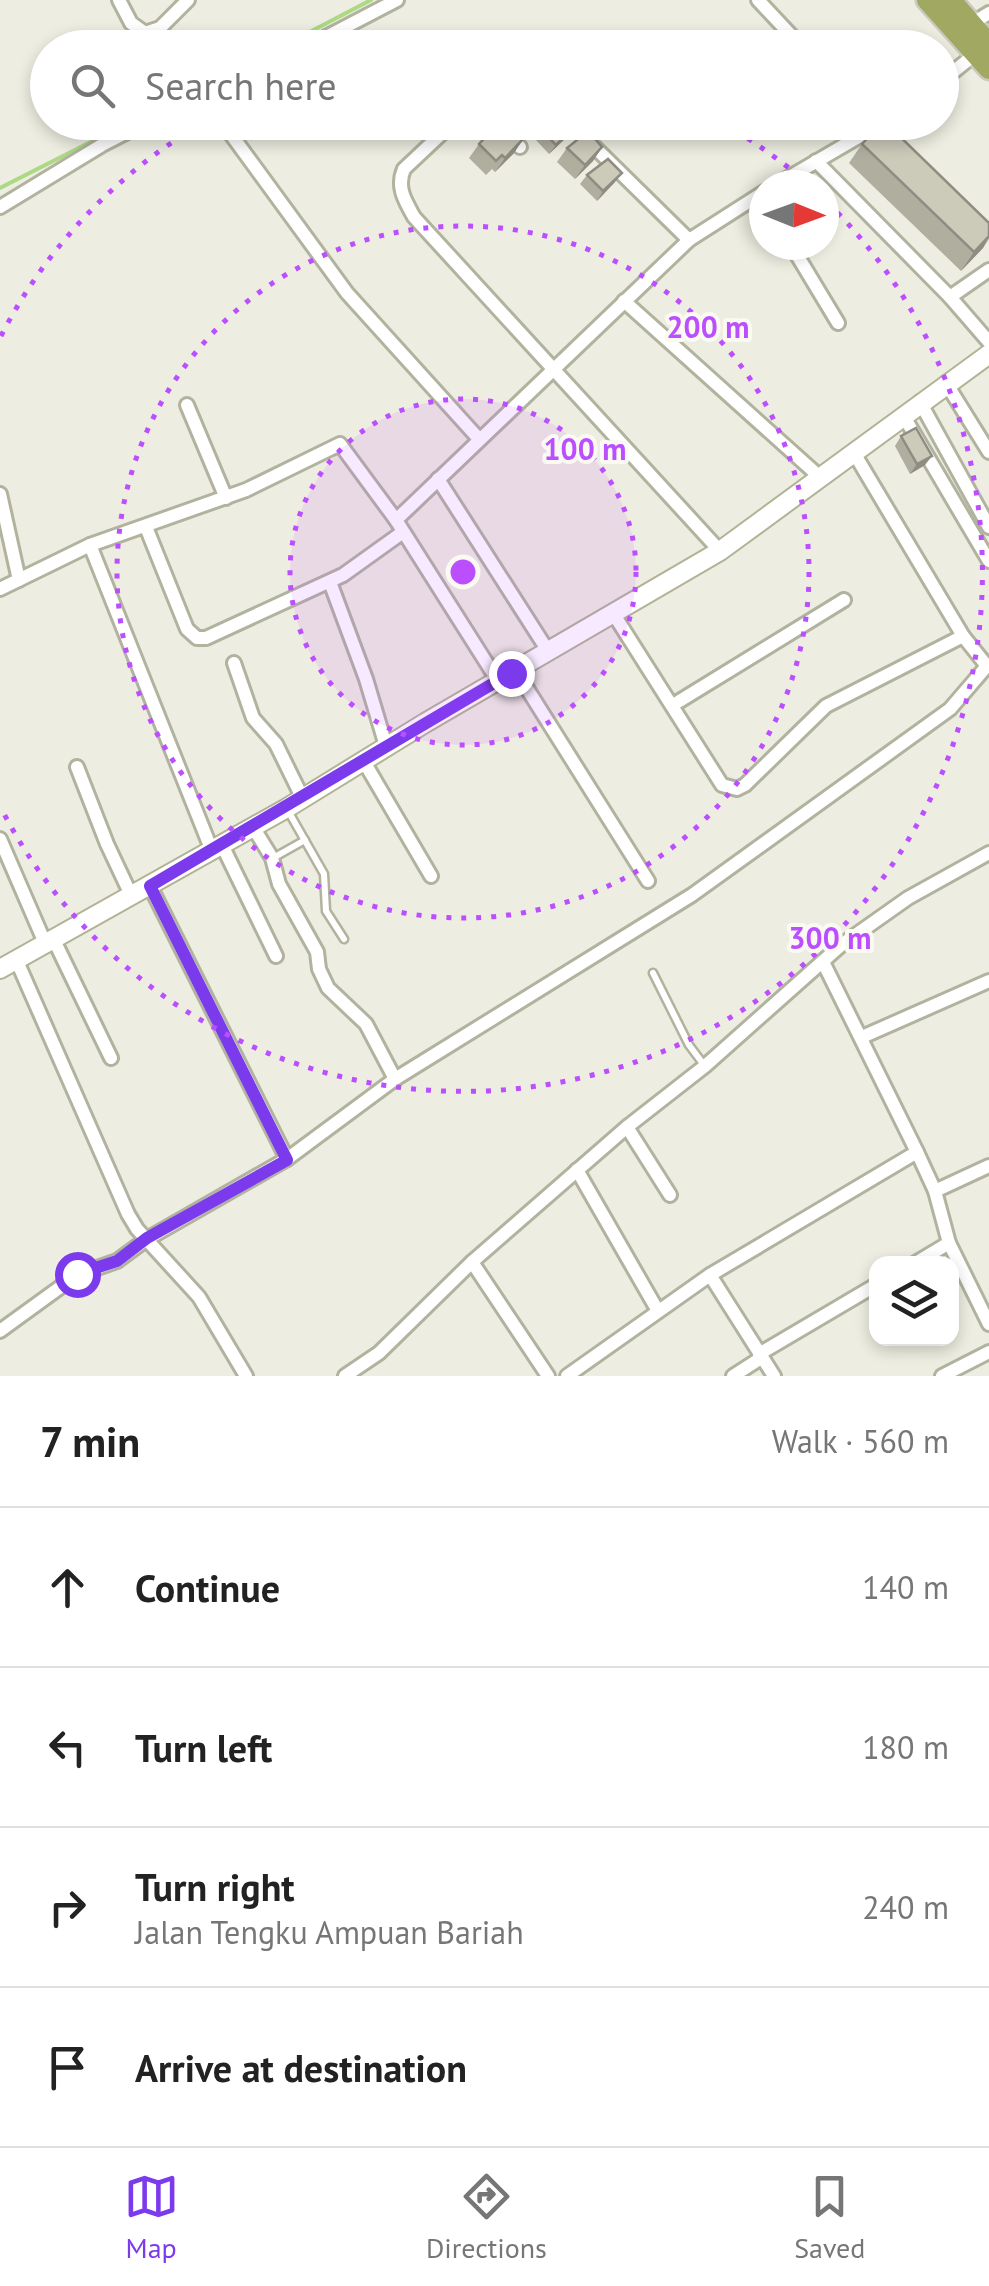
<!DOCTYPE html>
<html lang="en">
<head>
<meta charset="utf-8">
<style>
	body { margin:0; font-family:"PT Sans",sans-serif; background:#f2f2f2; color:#222 }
	.controls { position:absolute; right:30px; bottom:30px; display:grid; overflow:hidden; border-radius:20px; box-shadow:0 5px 15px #0003 }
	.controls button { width:90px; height:90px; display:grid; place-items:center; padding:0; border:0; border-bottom:2px solid #e0e0e0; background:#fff; color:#222; font:50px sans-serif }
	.compass { position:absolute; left:749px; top:170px; width:90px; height:90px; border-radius:50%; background:#fff; box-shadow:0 5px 15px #0003; rotate:91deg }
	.stop { position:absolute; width:30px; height:30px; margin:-22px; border:8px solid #7c3aed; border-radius:50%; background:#fff }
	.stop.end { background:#7c3aed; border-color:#fff; box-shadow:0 2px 10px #0008 }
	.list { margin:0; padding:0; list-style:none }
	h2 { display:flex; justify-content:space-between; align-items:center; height:130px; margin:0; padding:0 40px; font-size:42px }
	h2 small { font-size:32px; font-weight:400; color:#767676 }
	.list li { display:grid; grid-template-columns:65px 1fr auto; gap:30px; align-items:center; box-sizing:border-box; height:160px; padding:0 40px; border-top:2px solid #e0e0e0 }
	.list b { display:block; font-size:38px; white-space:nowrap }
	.list p { margin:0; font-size:32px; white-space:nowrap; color:#767676 }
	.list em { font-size:32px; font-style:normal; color:#767676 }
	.icon { flex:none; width:55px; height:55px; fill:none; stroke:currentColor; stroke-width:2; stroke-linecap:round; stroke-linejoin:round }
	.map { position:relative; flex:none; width:989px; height:1376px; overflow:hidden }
	.search { position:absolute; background:#fff; box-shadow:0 5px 15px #0003; left:30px; right:30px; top:30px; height:110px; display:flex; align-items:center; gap:25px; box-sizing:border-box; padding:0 35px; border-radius:55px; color:#767676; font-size:38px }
	.sheet { height:770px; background:#fff }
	nav { display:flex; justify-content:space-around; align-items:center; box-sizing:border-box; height:140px; border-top:2px solid #e0e0e0; background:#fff; font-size:28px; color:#767676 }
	nav a { display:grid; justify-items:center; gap:5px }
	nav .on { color:#7c3aed }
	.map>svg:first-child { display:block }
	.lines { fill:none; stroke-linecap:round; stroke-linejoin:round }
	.stream { stroke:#acd983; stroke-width:4 }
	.lane-casing { stroke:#b2b39f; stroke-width:11 }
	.street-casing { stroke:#b2b39f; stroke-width:18 }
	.secondary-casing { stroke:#b2b395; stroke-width:22 }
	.primary-casing { stroke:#c9cac0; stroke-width:25 }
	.lane { stroke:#fff; stroke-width:6 }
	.street { stroke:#fff; stroke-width:12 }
	.secondary { stroke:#fff; stroke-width:18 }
	.primary { stroke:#a0a861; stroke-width:20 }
	.wall { fill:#afae9f }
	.shaded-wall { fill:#8f8d82 }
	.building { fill:#cccab9; stroke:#8f8d82; stroke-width:2.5 }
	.route { stroke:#7c3aed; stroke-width:12 }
	.ring { fill:none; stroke:#bb4eff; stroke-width:5; stroke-dasharray:5 10 }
	.centre { fill:#bb4eff; stroke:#faf9f2; stroke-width:5 }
	.ring-label { font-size:30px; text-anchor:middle; font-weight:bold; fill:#bb4eff; stroke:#faf9f2; stroke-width:8; stroke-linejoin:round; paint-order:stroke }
</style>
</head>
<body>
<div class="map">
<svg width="989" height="1376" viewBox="0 0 989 1376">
	<rect width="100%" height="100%" fill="#eeede1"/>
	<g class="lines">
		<g class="stream">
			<path d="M279 48 371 0"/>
			<path d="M0 188 130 122"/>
		</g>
		<g class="lane-casing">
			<g id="lane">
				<path d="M287 809 324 874 326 911 344 939"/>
				<path d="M273 858 305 840"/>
				<path d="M653 973 689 1045 704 1065"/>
			</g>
		</g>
		<g class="street-casing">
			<g id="street">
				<path d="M119 0 131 23 145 33 160 28 188 0"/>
				<path d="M758 0 803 48"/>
				<path d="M971 24 989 13"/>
				<path d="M305 48 397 0"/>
				<path d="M942 81 974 55"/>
				<path d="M222 122 347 293 479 439"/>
				<path d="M454 122 404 169C396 187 405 201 414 217L720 551"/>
				<path d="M493 122 520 147"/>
				<path d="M569 122 689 240"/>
				<path d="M816 161 950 297 989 342"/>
				<path d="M776 185 884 122"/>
				<path d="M0 207 102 145 147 122"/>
				<path d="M791 245 838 323"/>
				<path d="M950 297 989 270"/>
				<path d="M624 301 821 478"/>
				<path d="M946 383 989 452"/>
				<path d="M920 402 989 527"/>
				<path d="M187 405 226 498"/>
				<path d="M903 415 989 561"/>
				<path d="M438 479 548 651"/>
				<path d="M0 494 19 580"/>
				<path d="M396 520 689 240 764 192"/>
				<path d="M146 527 187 629 197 638H206L343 575 403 532"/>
				<path d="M330 582 366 679 386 746"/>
				<path d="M0 589 90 545"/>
				<path d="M613 613 722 785 737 789 745 785 826 706 963 636"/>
				<path d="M234 663 253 718 276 744 302 797"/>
				<path d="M516 671 648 881"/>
				<path d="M673 705 844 600"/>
				<path d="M363 760 431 876"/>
				<path d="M77 767 107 844 131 895"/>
				<path d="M253 827 272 858 279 884 317 952 319 969 328 988 366 1024 395 1079"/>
				<path d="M0 839 45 943"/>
				<path d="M222 845 276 956"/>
				<path d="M212 851 90 545 246 490 340 444 396 520 498 681"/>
				<path d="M150 886 287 1159"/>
				<path d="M53 938 111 1058"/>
				<path d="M16 959 128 1214 137 1229 199 1297 246 1376"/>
				<path d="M823 962 917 1152 935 1191 949 1243 989 1324"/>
				<path d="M862 1037 989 981"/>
				<path d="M627 1127 670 1195"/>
				<path d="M577 1170 658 1311"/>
				<path d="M935 1191 989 1166"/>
				<path d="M472 1262 548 1376"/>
				<path d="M914 1264 949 1243"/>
				<path d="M710 1275 774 1376"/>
				<path d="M0 1331 77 1275 117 1261 147 1239 287 1159 395 1079 692 895 950 709 987 666 963 636 854 453"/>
				<path d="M759 1354 876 1285"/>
				<path d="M345 1376 379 1353 472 1262 627 1127 705 1066 840 946 908 898 989 853"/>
				<path d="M567 1376 710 1275 917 1152"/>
				<path d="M733 1376 761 1358"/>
				<path d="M942 1376 989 1352"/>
			</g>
		</g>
		<g class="secondary-casing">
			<path id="secondary" d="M0 969 287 808 425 723 720 551 989 354"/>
		</g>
		<g class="primary-casing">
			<g id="primary">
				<path d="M927 0 989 69"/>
				<path d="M951 0 989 44"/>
			</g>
		</g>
		<use href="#lane" class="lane"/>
		<use href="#street" class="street"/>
		<use href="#secondary" class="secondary"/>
		<use href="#primary" class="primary"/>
	</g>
	<g class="wall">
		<path d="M542 131 570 134 549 154 536 140Z"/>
		<path d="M523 139 514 153 495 172 492 169 486 175 469 158 479 144Z"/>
		<path d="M596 141 602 147 593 161 575 179 557 162 567 148Z"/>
		<path d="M862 144 989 223V239L983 248 961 271 849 163Z"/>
		<path d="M587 175 615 182 597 201 580 184Z"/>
		<path d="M901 436 925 465 910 474 895 446Z"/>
	</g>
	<g class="shaded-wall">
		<path d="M576 125 570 134 549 154 556 145Z"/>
		<path d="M523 139 514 153 495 172 505 158Z"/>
		<path d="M602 147 593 161 575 179 585 165Z"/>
		<path d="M622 173 615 182 597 201 603 191Z"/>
		<path d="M989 236 983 248 961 271 974 252Z"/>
		<path d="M932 456 925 465 910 474 917 464Z"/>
	</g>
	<g class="building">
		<path d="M550 122H573L576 125 556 145 542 131Z"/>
		<path d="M883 122H885L989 223V236L974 252 862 144Z"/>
		<path d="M499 123 505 128 508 124 523 139 505 158 502 155 496 161 479 144Z"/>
		<path d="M592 128 600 136 596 140 602 147 585 165 567 148Z"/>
		<path d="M608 159 622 173 603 191 587 175Z"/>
		<path d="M916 428 932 456 917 464 901 436Z"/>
	</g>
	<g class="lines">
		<path class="route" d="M77 1274 117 1261 147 1238 287 1160 150 886 511 673"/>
	</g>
	<circle cx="463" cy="572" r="173" fill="#bb4eff" fill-opacity=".12"/>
	<g class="ring">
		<circle cx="463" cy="572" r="173"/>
		<circle cx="463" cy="572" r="346"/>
		<path d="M1 336A519 519 0 0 1 203 123M722 123A519 519 0 0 1 807 183M827 202A519 519 0 1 1 1 808"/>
	</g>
	<circle cx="463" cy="572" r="15" class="centre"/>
	<g class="ring-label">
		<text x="708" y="338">200 m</text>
		<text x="585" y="460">100 m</text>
		<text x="830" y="949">300 m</text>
	</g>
</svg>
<div class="controls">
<button><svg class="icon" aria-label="layers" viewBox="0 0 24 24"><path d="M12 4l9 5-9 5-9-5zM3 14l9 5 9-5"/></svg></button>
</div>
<svg class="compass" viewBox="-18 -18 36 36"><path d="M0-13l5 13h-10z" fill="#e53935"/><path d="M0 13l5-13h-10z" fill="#767676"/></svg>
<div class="stop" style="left:77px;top:1274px"></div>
<div class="stop end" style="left:511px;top:673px"></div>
<div class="search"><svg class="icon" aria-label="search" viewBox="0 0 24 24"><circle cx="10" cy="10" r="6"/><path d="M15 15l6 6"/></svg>Search here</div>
</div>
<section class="sheet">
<h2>7 min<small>Walk · 560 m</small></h2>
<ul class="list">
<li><svg class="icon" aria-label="ahead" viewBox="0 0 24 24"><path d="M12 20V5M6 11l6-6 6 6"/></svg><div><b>Continue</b></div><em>140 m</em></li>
<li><svg class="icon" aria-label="left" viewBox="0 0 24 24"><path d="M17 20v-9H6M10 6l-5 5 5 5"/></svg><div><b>Turn left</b></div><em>180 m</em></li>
<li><svg class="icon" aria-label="right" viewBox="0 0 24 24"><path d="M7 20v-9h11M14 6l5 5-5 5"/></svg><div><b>Turn right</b><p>Jalan Tengku Ampuan Bariah</p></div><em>240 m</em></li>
<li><svg class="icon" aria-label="arrive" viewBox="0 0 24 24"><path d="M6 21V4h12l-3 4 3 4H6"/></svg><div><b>Arrive at destination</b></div></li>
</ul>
</section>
<nav>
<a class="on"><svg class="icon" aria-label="map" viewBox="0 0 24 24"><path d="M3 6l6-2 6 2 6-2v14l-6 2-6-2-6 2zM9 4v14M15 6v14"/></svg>Map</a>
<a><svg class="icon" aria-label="directions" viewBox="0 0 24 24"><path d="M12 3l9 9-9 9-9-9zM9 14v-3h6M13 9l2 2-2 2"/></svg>Directions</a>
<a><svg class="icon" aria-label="saved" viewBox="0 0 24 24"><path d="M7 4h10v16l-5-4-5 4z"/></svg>Saved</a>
</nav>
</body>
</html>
